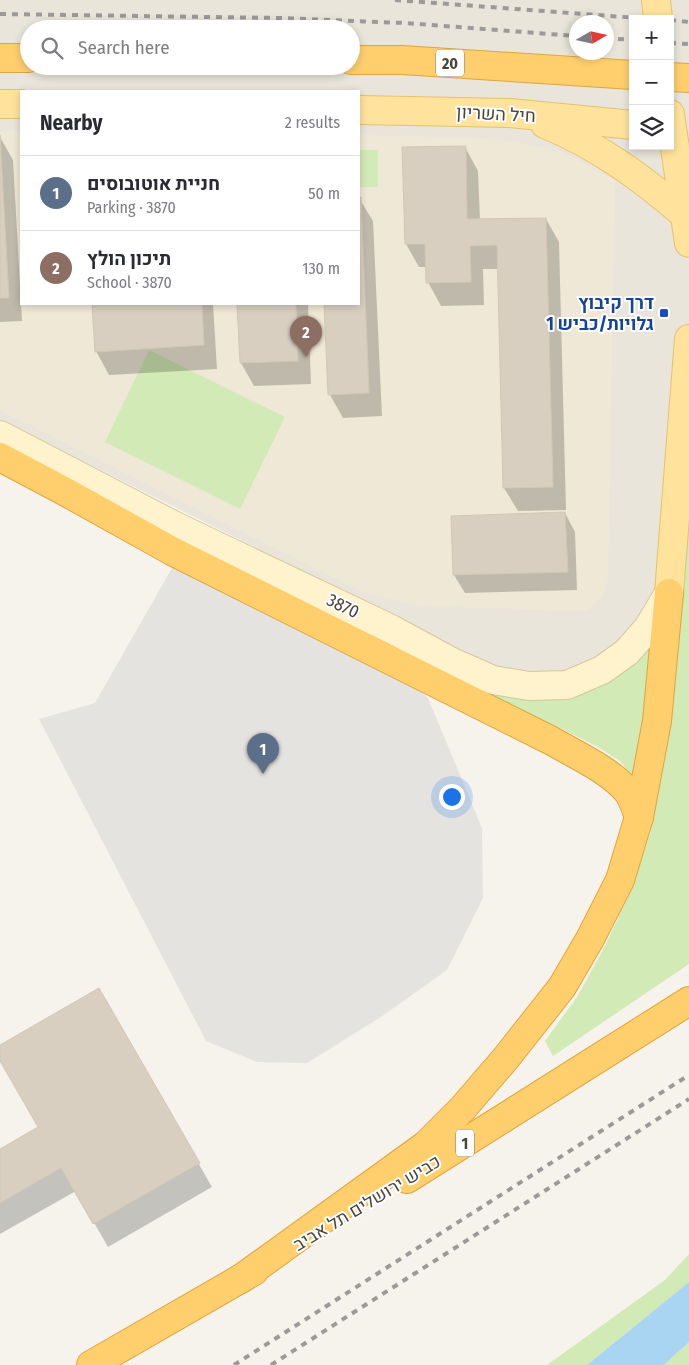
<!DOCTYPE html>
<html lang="en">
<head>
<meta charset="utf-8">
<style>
	body { margin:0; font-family:"Fira Sans Condensed",Heebo,sans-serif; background:#f7f7f7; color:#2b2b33 }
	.controls { position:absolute; right:15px; top:15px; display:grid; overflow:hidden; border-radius:0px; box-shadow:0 2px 8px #0003 }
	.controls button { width:45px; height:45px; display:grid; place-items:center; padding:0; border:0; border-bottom:1px solid #e1e1e2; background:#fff; color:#2b2b33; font:25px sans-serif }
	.compass { position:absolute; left:569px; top:15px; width:45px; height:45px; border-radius:50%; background:#fff; box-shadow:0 2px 8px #0003; rotate:81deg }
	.you { position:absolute; left:451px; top:796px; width:18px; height:18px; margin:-12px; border:4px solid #fff; border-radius:50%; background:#1a73e8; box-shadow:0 0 0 8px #1a73e833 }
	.badge { display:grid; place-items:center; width:32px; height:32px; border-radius:50%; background:#db2777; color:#fff; font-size:16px; font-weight:700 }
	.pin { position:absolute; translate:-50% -41px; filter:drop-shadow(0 1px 2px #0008) }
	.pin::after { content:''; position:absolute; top:26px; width:18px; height:15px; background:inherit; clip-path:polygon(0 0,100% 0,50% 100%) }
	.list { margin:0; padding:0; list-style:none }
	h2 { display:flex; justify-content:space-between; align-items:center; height:65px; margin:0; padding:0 20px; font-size:21px }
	h2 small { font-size:16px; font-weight:400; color:#7c7c81 }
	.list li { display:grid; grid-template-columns:32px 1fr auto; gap:15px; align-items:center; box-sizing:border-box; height:75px; padding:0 20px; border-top:1px solid #e1e1e2 }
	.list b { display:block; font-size:19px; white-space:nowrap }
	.list p { margin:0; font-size:16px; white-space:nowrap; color:#7c7c81 }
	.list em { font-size:16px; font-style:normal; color:#7c7c81 }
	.icon { flex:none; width:28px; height:28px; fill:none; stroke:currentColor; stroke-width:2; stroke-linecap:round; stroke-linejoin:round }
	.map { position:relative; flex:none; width:689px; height:1365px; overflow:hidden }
	.search { position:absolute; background:#fff; box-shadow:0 2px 8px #0003; left:20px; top:20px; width:340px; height:55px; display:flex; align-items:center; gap:12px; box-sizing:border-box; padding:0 18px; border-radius:28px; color:#7c7c81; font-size:19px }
	.panel { position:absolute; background:#fff; box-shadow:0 2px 8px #0003; left:20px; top:90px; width:340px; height:215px; border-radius:0px }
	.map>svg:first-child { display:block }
	.residential { fill:#eae5da; fill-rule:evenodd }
	.education { fill:#efe8d6 }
	.green { fill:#d2eab5 }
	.parking { fill:#e5e3e0 }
	.water { fill:#a9d4f2 }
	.shadow { fill:#0003 }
	.building { fill:#d8cfc1; stroke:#d3c7b4 }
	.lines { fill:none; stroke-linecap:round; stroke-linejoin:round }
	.secondary-casing { stroke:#d6c79b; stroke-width:30 }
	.primary-casing { stroke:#e6c16a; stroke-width:30 }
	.highway-casing { stroke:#e0a43c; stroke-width:30 }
	.secondary { stroke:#fff3cd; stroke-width:28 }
	.primary { stroke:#ffe39c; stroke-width:28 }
	.highway { stroke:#ffcf6e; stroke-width:28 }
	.rail { stroke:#9a9a9a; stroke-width:4; stroke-dasharray:6 6; stroke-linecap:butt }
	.transit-dot { fill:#1a4fb4; stroke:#fff; stroke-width:2 }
	.labels { text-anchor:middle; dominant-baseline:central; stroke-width:4; stroke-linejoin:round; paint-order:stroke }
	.shield { fill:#fff; stroke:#817c74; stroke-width:1 }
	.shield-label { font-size:16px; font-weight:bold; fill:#4b4439 }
	.street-label { font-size:18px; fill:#4b4439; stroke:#fff }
	.transit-label { font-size:18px; font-weight:bold; fill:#164399; stroke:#fff; text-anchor:end }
</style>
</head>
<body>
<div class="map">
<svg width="689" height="1365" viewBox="0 0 689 1365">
	<rect width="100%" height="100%" fill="#f6f3ec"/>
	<path class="residential" d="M0 0H689V763L0 420ZM633 19H670V146H633ZM576 22H606V52H576ZM29 29H351V66H29ZM21 91H359V304H21Z"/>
	<path class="education" d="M0 131H21V304H359V135L479 138 522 143 563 152 615 180 608 577 602 597 588 611 420 606 358 590 0 410Z"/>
	<g class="green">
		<rect x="359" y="150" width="19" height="37"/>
		<path d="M149 350 285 417 240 509 105 442Z"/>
		<path d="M689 472V964L553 1056 545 1041 577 997 605 946 628 897 650 834 663 756Z"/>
		<path d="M658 632 640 786 620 761 596 746 554 725 465 686 467 679 573 693 602 685 622 672Z"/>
		<path d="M689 1254V1282L587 1365H547L665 1280Z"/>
		<path d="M689 1342V1365H663L666 1363Z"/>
	</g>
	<path class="parking" d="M176 561 413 684 428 698 482 828 483 898 447 970 381 1017 307 1063 257 1062 206 1041 39 719 95 703Z"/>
	<path class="water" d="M689 1282V1342L666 1363 663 1365H587Z"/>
	<g class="shadow">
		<path d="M0 137 13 160 22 321 0 322Z"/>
		<path d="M465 147 478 171 480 220 546 219 559 242 566 510 518 511 504 488 499 269H483L484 305 441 306 428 282 427 267H419L406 244 403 148Z"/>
		<path d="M359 198 373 221 382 416 343 418 330 395 326 304H359Z"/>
		<path d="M93 304H213L217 369 109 375 96 351Z"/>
		<path d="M238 304H308L311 384 254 386 241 363Z"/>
		<path d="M565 513 575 532 577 590 465 593 454 575Z"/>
		<path d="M99 990 212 1187 108 1247 76 1191 0 1234V1150L40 1127 0 1059V1047Z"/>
	</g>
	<g class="building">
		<path d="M0 135 9 298H0Z"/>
		<path d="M466 146 467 219 546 218 553 487 503 488 497 245 470 246 471 282 426 283 425 244H405L402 147Z"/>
		<path d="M359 197H361L369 393 328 395 324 304H359Z"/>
		<path d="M92 304H202L204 345 95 352Z"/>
		<path d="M237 304H296L298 361 240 363Z"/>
		<path d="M565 512 568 572 453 575 451 516Z"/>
		<path d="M99 988 200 1163 93 1224 61 1168 0 1203V1149L38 1127 0 1061V1045Z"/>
	</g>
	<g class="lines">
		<g class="secondary-casing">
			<path id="secondary" d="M0 435 175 526 391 629 452 662 493 680 529 686 567 685 602 670 627 652 648 628 669 593"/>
		</g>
		<g class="primary-casing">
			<g id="primary">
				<path d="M656 0 658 19"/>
				<path d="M0 104H21"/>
				<path d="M359 110 510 113 633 125"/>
				<path d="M670 114 689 243"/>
				<path d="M545 124C600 147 641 177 686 216"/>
				<path d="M669 593 689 339"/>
			</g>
		</g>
		<g class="highway-casing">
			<g id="highway">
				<path d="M0 58H29"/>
				<path d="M351 60H402L633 75"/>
				<path d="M670 77 689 78"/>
				<path d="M0 457 66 492 172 551 552 741C576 755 610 770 628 792 633 799 636 809 639 817"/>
				<path d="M407 1179 689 1001"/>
				<path d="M239 1280 426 1145 463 1108 506 1058 562 987 590 939 620 880 639 817 657 721 669 593"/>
				<path d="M91 1365 254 1271"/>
			</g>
		</g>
		<use href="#secondary" class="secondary"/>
		<use href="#primary" class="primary"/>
		<use href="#highway" class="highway"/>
		<g class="rail">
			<path d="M395 0 651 19"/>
			<path d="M0 14 282 18 405 23 576 36"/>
			<path d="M670 20 689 22"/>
			<path d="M606 38 633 40"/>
			<path d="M670 43 689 44"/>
			<path d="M234 1365 689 1075"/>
			<path d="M271 1365 689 1099"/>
		</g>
	</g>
	<rect class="transit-dot" x="659" y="308" width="10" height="10" rx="2.5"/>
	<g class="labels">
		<g class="shield">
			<rect x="436" y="49.5" width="28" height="27" rx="4"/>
			<rect x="456" y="1129.5" width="18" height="27" rx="4"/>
		</g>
		<g class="shield-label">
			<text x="450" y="63">20</text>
			<text x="465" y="1143">1</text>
		</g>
		<g class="street-label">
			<text transform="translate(496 114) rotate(3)">חיל השריון</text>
			<text transform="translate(343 606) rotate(26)">3870</text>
			<text transform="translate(367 1203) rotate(-31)">כביש ירושלים תל אביב</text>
		</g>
		<g class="transit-label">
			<text x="654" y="303">דרך קיבוץ<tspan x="654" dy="21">גלויות/כביש 1</tspan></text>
		</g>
	</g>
</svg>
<div class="controls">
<button>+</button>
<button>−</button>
<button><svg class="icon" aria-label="layers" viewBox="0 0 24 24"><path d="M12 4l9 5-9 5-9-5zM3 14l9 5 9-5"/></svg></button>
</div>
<svg class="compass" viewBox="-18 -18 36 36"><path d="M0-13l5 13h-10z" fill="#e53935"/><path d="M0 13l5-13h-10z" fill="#7c7c81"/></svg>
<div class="you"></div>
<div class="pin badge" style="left:263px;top:774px;background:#5c6f8a">1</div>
<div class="pin badge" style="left:306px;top:357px;background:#8d6e63">2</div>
<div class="search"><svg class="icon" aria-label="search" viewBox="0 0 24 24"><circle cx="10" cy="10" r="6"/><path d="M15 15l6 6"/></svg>Search here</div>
<section class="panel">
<h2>Nearby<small>2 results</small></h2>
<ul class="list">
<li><span class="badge" style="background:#5c6f8a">1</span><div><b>חניית אוטובוסים</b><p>Parking · 3870</p></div><em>50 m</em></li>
<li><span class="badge" style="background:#8d6e63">2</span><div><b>תיכון הולץ</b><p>School · 3870</p></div><em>130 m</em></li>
</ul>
</section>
</div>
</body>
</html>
